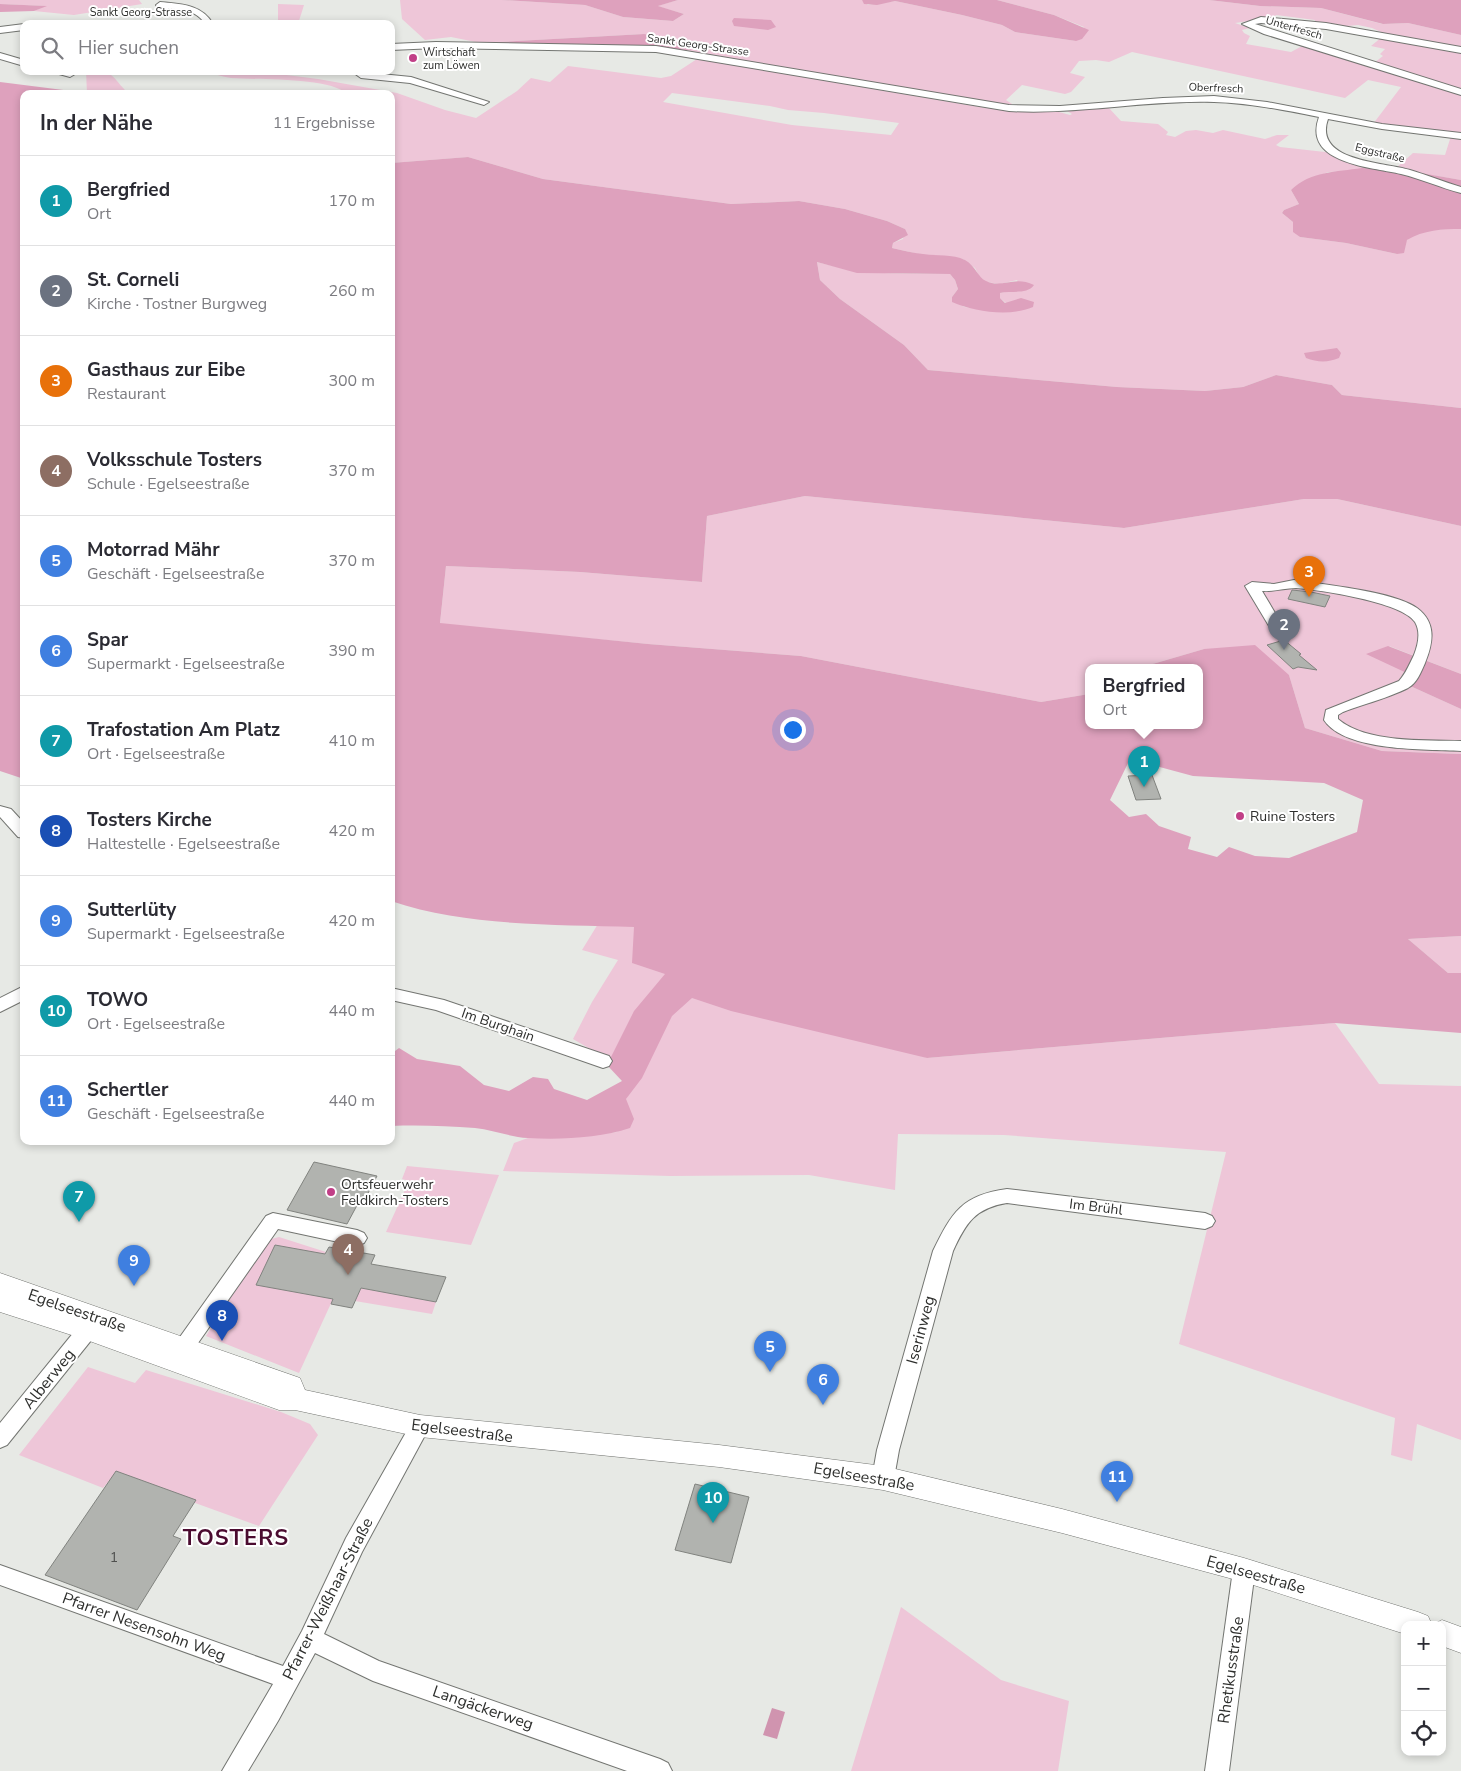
<!DOCTYPE html>
<html lang="de">
<head>
<meta charset="utf-8">
<style>
	body { margin:0; font-family:"Nunito Sans",sans-serif; background:#f7f7f7; color:#2b2b33 }
	.controls { position:absolute; right:15px; bottom:15px; display:grid; overflow:hidden; border-radius:10px; box-shadow:0 2px 8px #0003 }
	.controls button { width:45px; height:45px; display:grid; place-items:center; padding:0; border:0; border-bottom:1px solid #e1e1e2; background:#fff; color:#2b2b33; font:25px sans-serif }
	.you { position:absolute; left:792px; top:729px; width:18px; height:18px; margin:-12px; border:4px solid #fff; border-radius:50%; background:#1a73e8; box-shadow:0 0 0 8px #1a73e833 }
	.badge { display:grid; place-items:center; width:32px; height:32px; border-radius:50%; background:#0f766e; color:#fff; font-size:16px; font-weight:700 }
	.pin { position:absolute; translate:-50% -41px; filter:drop-shadow(0 1px 2px #0008) }
	.pin::after { content:''; position:absolute; top:26px; width:18px; height:15px; background:inherit; clip-path:polygon(0 0,100% 0,50% 100%) }
	.popup { position:absolute; left:1085px; top:664px; width:118px; height:65px; box-sizing:border-box; display:grid; place-content:center; border-radius:10px; background:#fff; filter:drop-shadow(0 1px 4px #0005); font-size:16px; white-space:nowrap; color:#7c7c81 }
	.popup b { font-size:19px; color:#2b2b33 }
	.popup::after { content:''; position:absolute; left:50%; top:100%; margin-left:-10px; border:10px solid transparent; border-top-color:#fff }
	.list { margin:0; padding:0; list-style:none }
	h2 { display:flex; justify-content:space-between; align-items:center; height:65px; margin:0; padding:0 20px; font-size:21px }
	h2 small { font-size:16px; font-weight:400; color:#7c7c81 }
	.list li { display:grid; grid-template-columns:32px 1fr auto; gap:15px; align-items:center; box-sizing:border-box; height:90px; padding:0 20px; border-top:1px solid #e1e1e2 }
	.list b { display:block; font-size:19px; white-space:nowrap }
	.list p { margin:0; font-size:16px; white-space:nowrap; color:#7c7c81 }
	.list em { font-size:16px; font-style:normal; color:#7c7c81 }
	.icon { flex:none; width:28px; height:28px; fill:none; stroke:currentColor; stroke-width:2; stroke-linecap:round; stroke-linejoin:round }
	.map { position:relative; flex:none; width:1461px; height:1771px; overflow:hidden }
	.search { position:absolute; background:#fff; box-shadow:0 2px 8px #0003; left:20px; top:20px; width:375px; height:55px; display:flex; align-items:center; gap:12px; box-sizing:border-box; padding:0 18px; border-radius:10px; color:#7c7c81; font-size:19px }
	.panel { position:absolute; background:#fff; box-shadow:0 2px 8px #0003; left:20px; top:90px; width:375px; height:1055px; border-radius:10px }
	.map>svg:first-child { display:block }
	.green { fill:#eec6d8; fill-rule:evenodd }
	.forest { fill:#dea1bd; fill-rule:evenodd }
	.water { fill:#d094af }
	.building { fill:#b1b3af; stroke:#81837f }
	.lines { fill:none; stroke-linecap:round; stroke-linejoin:round }
	.minor-casing { stroke:#737571; stroke-width:2 }
	.major-casing { stroke:#737571; stroke-width:1 }
	.minor { fill:#fff; fill-rule:evenodd }
	.major { fill:#fff; fill-rule:evenodd }
	.poi-dot { fill:#c13f87; stroke:#fff; stroke-width:2 }
	.labels { text-anchor:middle; dominant-baseline:central; stroke-width:4; stroke-linejoin:round; paint-order:stroke }
	.far-street-label { font-size:11px; fill:#2e2f2d; stroke:#fff }
	.far-poi-label { font-size:11px; fill:#2e2f2d; stroke:#fff; text-anchor:start }
	.poi-label { font-size:14px; fill:#2e2f2d; stroke:#fff; text-anchor:start }
	.street-label { font-size:14px; fill:#2e2f2d; stroke:#fff }
	.near-number-label { font-size:14px; fill:#4f504e }
	.near-street-label { font-size:16px; fill:#2e2f2d; stroke:#fff }
	.near-district-label { font-size:22px; font-weight:bold; letter-spacing:1px; fill:#4b0c30; stroke:#fff }
</style>
</head>
<body>
<div class="map">
<svg width="1461" height="1771" viewBox="0 0 1461 1771">
	<rect width="100%" height="100%" fill="#e7e9e5"/>
	<g class="green">
		<path d="M0 0H139L142 4 74 15 34 11 45 6 0 4Z"/>
		<path d="M400 0H502L585 5 623 17 673 21 684 14 657 6 678 0H862L868 5 895 1 962 15 1002 25 1015 32 1076 41 1084 27 1054 15 997 0H1209L1260 6 1321 8 1382 24 1408 23 1461 35V50L1388 35 1372 28 1358 25 1336 27 1315 25V20L1276 15 1271 20H1256L1235 23 1250 28 1242 30 1244 33 1250 36 1246 44 1291 52 1306 44 1461 92V135L1373 124 1401 87 1368 80 1345 98 1132 52 1109 62 1096 60 1079 61 1070 73 1085 77 1071 92 1065 94 1022 85 1006 100 1012 104 1010 107 679 49H691L689 43 669 37 644 34 481 43 451 37 425 40 402 19Z"/>
		<path d="M278 4 304 5 298 24H278Z"/>
		<path d="M1382 37 1461 51V91L1374 63 1383 56 1380 54 1385 49 1371 46Z"/>
		<path d="M697 59 986 108 1059 112 1070 115 1072 114 1067 111 1108 107 1121 121 1158 124 1168 132 1166 135 1175 137 1186 131 1196 130 1213 133 1223 130 1265 139 1277 135H1289L1276 145 1280 147 1334 153 1392 170 1328 172 1291 190 1299 204 1284 210 1282 213 1293 222V228L1300 237 1346 243 1397 254C1402 250 1404 242 1409 238 1422 228 1446 229 1461 229V408L1342 395 1332 385 1276 375 1243 387 1205 391 1117 387 928 370 904 345 840 299 820 280 817 262C864 275 902 274 950 274L955 280 958 289 952 297 964 307 1007 312 1006 303 1000 298V293L1009 291H1023L1017 280 1000 284 986 282 980 278 975 268 963 259 923 255 892 248 893 243 903 239 905 229 887 221 845 209 799 201 731 204 543 179 468 157 391 163V94H347C330 77 256 80 231 78 222 77 213 73 204 71H255L318 79 397 93 445 110 476 118 517 91 531 78 550 82 568 66 661 78 671 76ZM672 93 770 106 788 110 824 113 899 123 891 135 792 125 663 102Z"/>
		<path d="M86 71C117 71 110 76 129 94L87 93Z"/>
		<path d="M1451 136 1461 138V180L1395 169 1413 153 1445 155Z"/>
		<path d="M805 496 1124 528 1304 499H1337L1461 526V674L1389 646 1411 675 1408 685 1461 709V754L1382 751 1305 728 1289 675 1204 649 1139 668H1089V694L1041 702 801 656 648 644 440 624 446 566 580 572 702 582 707 516Z"/>
		<path d="M601 919 634 927 927 1058 1335 1023 1379 1084 1461 1086V1440L1417 1424 1412 1461 1391 1455 1395 1418 1179 1344 1226 1152 1004 1135 898 1134 895 1190 809 1175 670 1176 503 1171 514 1143 528 1138 572 1137 617 1132 626 1099 635 1075 573 1039 592 1002 618 960 582 950Z"/>
		<path d="M1461 936V973H1448L1408 939Z"/>
		<path d="M407 1166 499 1175 471 1245 386 1232 409 1181 402 1179Z"/>
		<path d="M279 1237 326 1252 325 1254 257 1285 333 1299 299 1373 206 1336 264 1241Z"/>
		<path d="M361 1288 436 1302 432 1314 355 1301Z"/>
		<path d="M88 1367 135 1383 146 1370 281 1412 310 1424 318 1435 259 1526 115 1474 103 1488 19 1455Z"/>
		<path d="M901 1607 1001 1680 1069 1701 1058 1771H851Z"/>
	</g>
	<g class="forest">
		<path d="M502 0H678L658 6 684 14 673 21 623 17 585 5Z"/>
		<path d="M862 0H997L1054 15 1089 30 1082 39 1076 41 1015 32 1002 25 962 15 895 1 877 5 864 4Z"/>
		<path d="M1209 0H1461V35L1408 23 1383 24 1321 8 1260 6Z"/>
		<path d="M0 4 47 6 34 11 0 12Z"/>
		<path d="M734 18 771 20 776 27 768 30 734 26 732 21Z"/>
		<path d="M644 34 669 37 689 43 691 50 481 43Z"/>
		<path d="M0 82 95 94H24V779L0 771Z"/>
		<path d="M468 157 543 179 731 204 799 201 845 209 887 221 905 229 908 235 893 243 892 248C902 250 913 253 923 254 936 256 953 254 965 260 976 266 978 278 986 281 1002 289 1014 275 1034 285 1027 295 1011 290 1000 293V298L1005 303 1021 298 1034 302 1033 307C1010 317 975 312 952 302V297L958 289 955 280 950 274 857 273 817 262 820 280 840 299 904 345 928 370 1117 387 1205 391 1243 387 1276 375 1332 385 1342 395 1461 408V526L1337 499H1304L1124 528 805 496 707 516 702 582 580 572 446 566 440 623 648 644 801 656 1041 702 1089 694V726H1199V668H1139L1204 649 1255 645 1289 675 1305 728 1382 751 1461 754V936L1408 939 1448 973H1461V1033L1335 1023 927 1058 731 1011 692 998 672 1016 642 1078 626 1099 634 1119 630 1128C600 1138 560 1140 528 1138 510 1137 493 1130 475 1128 447 1126 420 1125 391 1126V1054L399 1048 417 1059 460 1066 484 1085 509 1091 533 1077 548 1079 554 1089 587 1100 622 1081 607 1065 634 1011 665 974 632 963 634 927C553 924 468 927 391 901V163ZM1130 759 1193 776 1324 783 1363 800 1357 832 1289 858 1255 856 1229 847 1217 857 1188 849 1191 837 1159 826 1146 814 1129 817 1110 800Z"/>
		<path d="M1362 168 1415 172 1461 180V229C1443 229 1423 230 1407 240L1404 253 1397 254 1346 243 1300 237 1293 232V222L1282 213 1284 210 1299 204 1291 190C1311 171 1336 172 1362 168Z"/>
		<path d="M1337 348 1341 353 1339 358C1327 363 1317 362 1306 358L1304 353Z"/>
		<path d="M1388 646 1461 674V709L1408 685 1411 675 1366 654Z"/>
	</g>
	<path class="water" d="M772 1708 785 1712 777 1739 763 1735Z"/>
	<g class="building">
		<path d="M1292 590 1311 592 1330 596 1325 607 1288 599Z"/>
		<path d="M1284 640 1301 654 1299 655 1317 670 1298 667 1293 669 1267 645Z"/>
		<path d="M1152 775 1161 799 1136 800 1128 776Z"/>
		<path d="M314 1162 377 1176 366 1197 362 1196 347 1224 287 1210Z"/>
		<path d="M275 1245 325 1254 329 1247 375 1255 371 1264 446 1277 436 1302 361 1288 352 1308 331 1304 333 1299 256 1285Z"/>
		<path d="M116 1471 196 1500 173 1536 181 1539 137 1610 45 1575Z"/>
		<path d="M695 1484 749 1497 731 1563 675 1550Z"/>
	</g>
	<g class="lines">
		<g class="minor-casing">
			<g id="minor">
				<path d="M160 2C180 4 202 4 213 24H73L77 21H203C192 7 173 10 157 7L156 5Z"/>
				<path d="M1261 17 1326 23 1461 47V53L1326 29 1261 23 1255 24 1461 89V95L1264 34 1242 24Z"/>
				<path d="M24 24V30L0 33V27Z"/>
				<path d="M436 42 656 46 1009 105 1060 106 1163 98 1214 96 1267 102 1382 124 1461 133V139L1382 129 1328 119C1313 162 1384 162 1410 170 1427 175 1444 182 1461 187V193C1441 188 1422 179 1401 174 1372 167 1302 164 1319 117 1284 110 1249 103 1214 102 1145 100 1078 115 1009 111L656 52 436 48 391 50V44Z"/>
				<path d="M0 53 24 60V66L0 59Z"/>
				<path d="M48 71H70L75 74 70 77Z"/>
				<path d="M351 71 411 77 489 102 484 105 410 83 361 78Z"/>
				<path d="M1294 580C1325 585 1392 591 1417 608 1437 623 1433 643 1425 663 1421 672 1417 683 1408 688 1388 698 1364 704 1343 712L1338 715V719C1365 743 1426 740 1461 741V751C1426 749 1345 752 1324 720L1326 710 1399 681C1406 673 1409 665 1414 655 1418 645 1421 632 1415 622 1402 602 1320 590 1296 588 1284 588 1274 592 1262 591L1284 628 1282 631H1272L1245 586 1252 582 1274 584Z"/>
				<path d="M0 806 11 809 24 823V838L18 837 0 817Z"/>
				<path d="M24 986V1000L0 1012V998Z"/>
				<path d="M391 988 444 1000 609 1056 612 1061 609 1066 603 1068 436 1010 391 1000Z"/>
				<path d="M1007 1189 1205 1213 1212 1216 1215 1221 1212 1226 1205 1229 1007 1203C975 1208 966 1223 953 1251L899 1450 894 1478 891 1485 883 1487 875 1485 872 1478 877 1450 933 1251C952 1212 962 1195 1007 1189Z"/>
				<path d="M273 1213 357 1230 364 1233 367 1238 364 1243 357 1246 278 1229 184 1363 177 1366 170 1363 167 1357 170 1351 266 1216Z"/>
				<path d="M94 1314 101 1316 104 1322 101 1328 7 1445 0 1448V1423L87 1316Z"/>
				<path d="M420 1417 427 1420 430 1426 362 1552 324 1634 379 1661 660 1759 668 1763 672 1771H627L373 1681 315 1653 278 1721 248 1771H222L273 1684 0 1585V1565L283 1666 302 1631 346 1538 413 1420Z"/>
				<path d="M1244 1560 1252 1563 1255 1570 1229 1771H1205L1233 1570 1236 1563Z"/>
			</g>
		</g>
		<g class="major-casing">
			<path id="major" d="M0 1273 300 1378 305 1390 420 1415 719 1445 883 1466 1062 1509 1244 1558 1418 1612 1428 1616 1432 1625 1442 1620 1461 1627V1653L1442 1646V1625H1405V1634L1244 1582 1062 1533 883 1490 719 1467 420 1437 295 1410H279L84 1339 0 1312Z"/>
		</g>
		<use href="#minor" class="minor"/>
		<use href="#major" class="major"/>
	</g>
	<g class="poi-dot">
		<circle cx="413" cy="58" r="5"/>
		<circle cx="1240" cy="816" r="5"/>
		<circle cx="331" cy="1192" r="5"/>
	</g>
	<g class="labels">
		<g class="far-street-label">
			<text x="141" y="12">Sankt Georg-Strasse</text>
			<text transform="translate(1294 28) rotate(16)">Unterfresch</text>
			<text transform="translate(698 45) rotate(8)">Sankt Georg-Strasse</text>
			<text transform="translate(1216 88) rotate(2)">Oberfresch</text>
			<text transform="translate(1380 153) rotate(14)">Eggstraße</text>
		</g>
		<g class="far-poi-label">
			<text x="423" y="52">Wirtschaft<tspan x="423" dy="13">zum Löwen</tspan></text>
		</g>
		<g class="poi-label">
			<text x="1250" y="816">Ruine Tosters</text>
			<text x="341" y="1184">Ortsfeuerwehr<tspan x="341" dy="16">Feldkirch-Tosters</tspan></text>
		</g>
		<g class="street-label">
			<text transform="translate(498 1025) rotate(19)">Im Burghain</text>
			<text transform="translate(1096 1207) rotate(7)">Im Brühl</text>
		</g>
		<g class="near-number-label">
			<text x="114" y="1557">1</text>
		</g>
		<g class="near-street-label">
			<text transform="translate(77 1311) rotate(19)">Egelseestraße</text>
			<text transform="translate(921 1330) rotate(-75)">Iserinweg</text>
			<text transform="translate(49 1379) rotate(-51)">Alberweg</text>
			<text transform="translate(462 1431) rotate(7)">Egelseestraße</text>
			<text transform="translate(864 1477) rotate(10)">Egelseestraße</text>
			<text transform="translate(1256 1575) rotate(16)">Egelseestraße</text>
			<text transform="translate(328 1599) rotate(-63)">Pfarrer-Weißhaar-Straße</text>
			<text transform="translate(144 1627) rotate(20)">Pfarrer Nesensohn Weg</text>
			<text transform="translate(1231 1670) rotate(-82)">Rhetikusstraße</text>
			<text transform="translate(483 1708) rotate(19)">Langäckerweg</text>
		</g>
		<g class="near-district-label">
			<text x="236" y="1538">TOSTERS</text>
		</g>
	</g>
</svg>
<div class="controls">
<button>+</button>
<button>−</button>
<button><svg class="icon" aria-label="locate" viewBox="0 0 24 24"><circle cx="12" cy="12" r="6"/><path d="M12 2v4M12 18v4M2 12h4M18 12h4"/></svg></button>
</div>
<div class="you"></div>
<div class="pin badge" style="left:1144px;top:787px;background:#0f9aa8">1</div>
<div class="popup"><b>Bergfried</b>Ort</div>
<div class="pin badge" style="left:1284px;top:650px;background:#6b7280">2</div>
<div class="pin badge" style="left:1309px;top:597px;background:#e8710a">3</div>
<div class="pin badge" style="left:348px;top:1275px;background:#8d6e63">4</div>
<div class="pin badge" style="left:770px;top:1372px;background:#3f7fe0">5</div>
<div class="pin badge" style="left:823px;top:1405px;background:#3f7fe0">6</div>
<div class="pin badge" style="left:79px;top:1222px;background:#0f9aa8">7</div>
<div class="pin badge" style="left:222px;top:1341px;background:#1a4fb4">8</div>
<div class="pin badge" style="left:134px;top:1286px;background:#3f7fe0">9</div>
<div class="pin badge" style="left:713px;top:1523px;background:#0f9aa8">10</div>
<div class="pin badge" style="left:1117px;top:1502px;background:#3f7fe0">11</div>
<div class="search"><svg class="icon" aria-label="search" viewBox="0 0 24 24"><circle cx="10" cy="10" r="6"/><path d="M15 15l6 6"/></svg>Hier suchen</div>
<section class="panel">
<h2>In der Nähe<small>11 Ergebnisse</small></h2>
<ul class="list">
<li><span class="badge" style="background:#0f9aa8">1</span><div><b>Bergfried</b><p>Ort</p></div><em>170 m</em></li>
<li><span class="badge" style="background:#6b7280">2</span><div><b>St. Corneli</b><p>Kirche · Tostner Burgweg</p></div><em>260 m</em></li>
<li><span class="badge" style="background:#e8710a">3</span><div><b>Gasthaus zur Eibe</b><p>Restaurant</p></div><em>300 m</em></li>
<li><span class="badge" style="background:#8d6e63">4</span><div><b>Volksschule Tosters</b><p>Schule · Egelseestraße</p></div><em>370 m</em></li>
<li><span class="badge" style="background:#3f7fe0">5</span><div><b>Motorrad Mähr</b><p>Geschäft · Egelseestraße</p></div><em>370 m</em></li>
<li><span class="badge" style="background:#3f7fe0">6</span><div><b>Spar</b><p>Supermarkt · Egelseestraße</p></div><em>390 m</em></li>
<li><span class="badge" style="background:#0f9aa8">7</span><div><b>Trafostation Am Platz</b><p>Ort · Egelseestraße</p></div><em>410 m</em></li>
<li><span class="badge" style="background:#1a4fb4">8</span><div><b>Tosters Kirche</b><p>Haltestelle · Egelseestraße</p></div><em>420 m</em></li>
<li><span class="badge" style="background:#3f7fe0">9</span><div><b>Sutterlüty</b><p>Supermarkt · Egelseestraße</p></div><em>420 m</em></li>
<li><span class="badge" style="background:#0f9aa8">10</span><div><b>TOWO</b><p>Ort · Egelseestraße</p></div><em>440 m</em></li>
<li><span class="badge" style="background:#3f7fe0">11</span><div><b>Schertler</b><p>Geschäft · Egelseestraße</p></div><em>440 m</em></li>
</ul>
</section>
</div>
</body>
</html>
